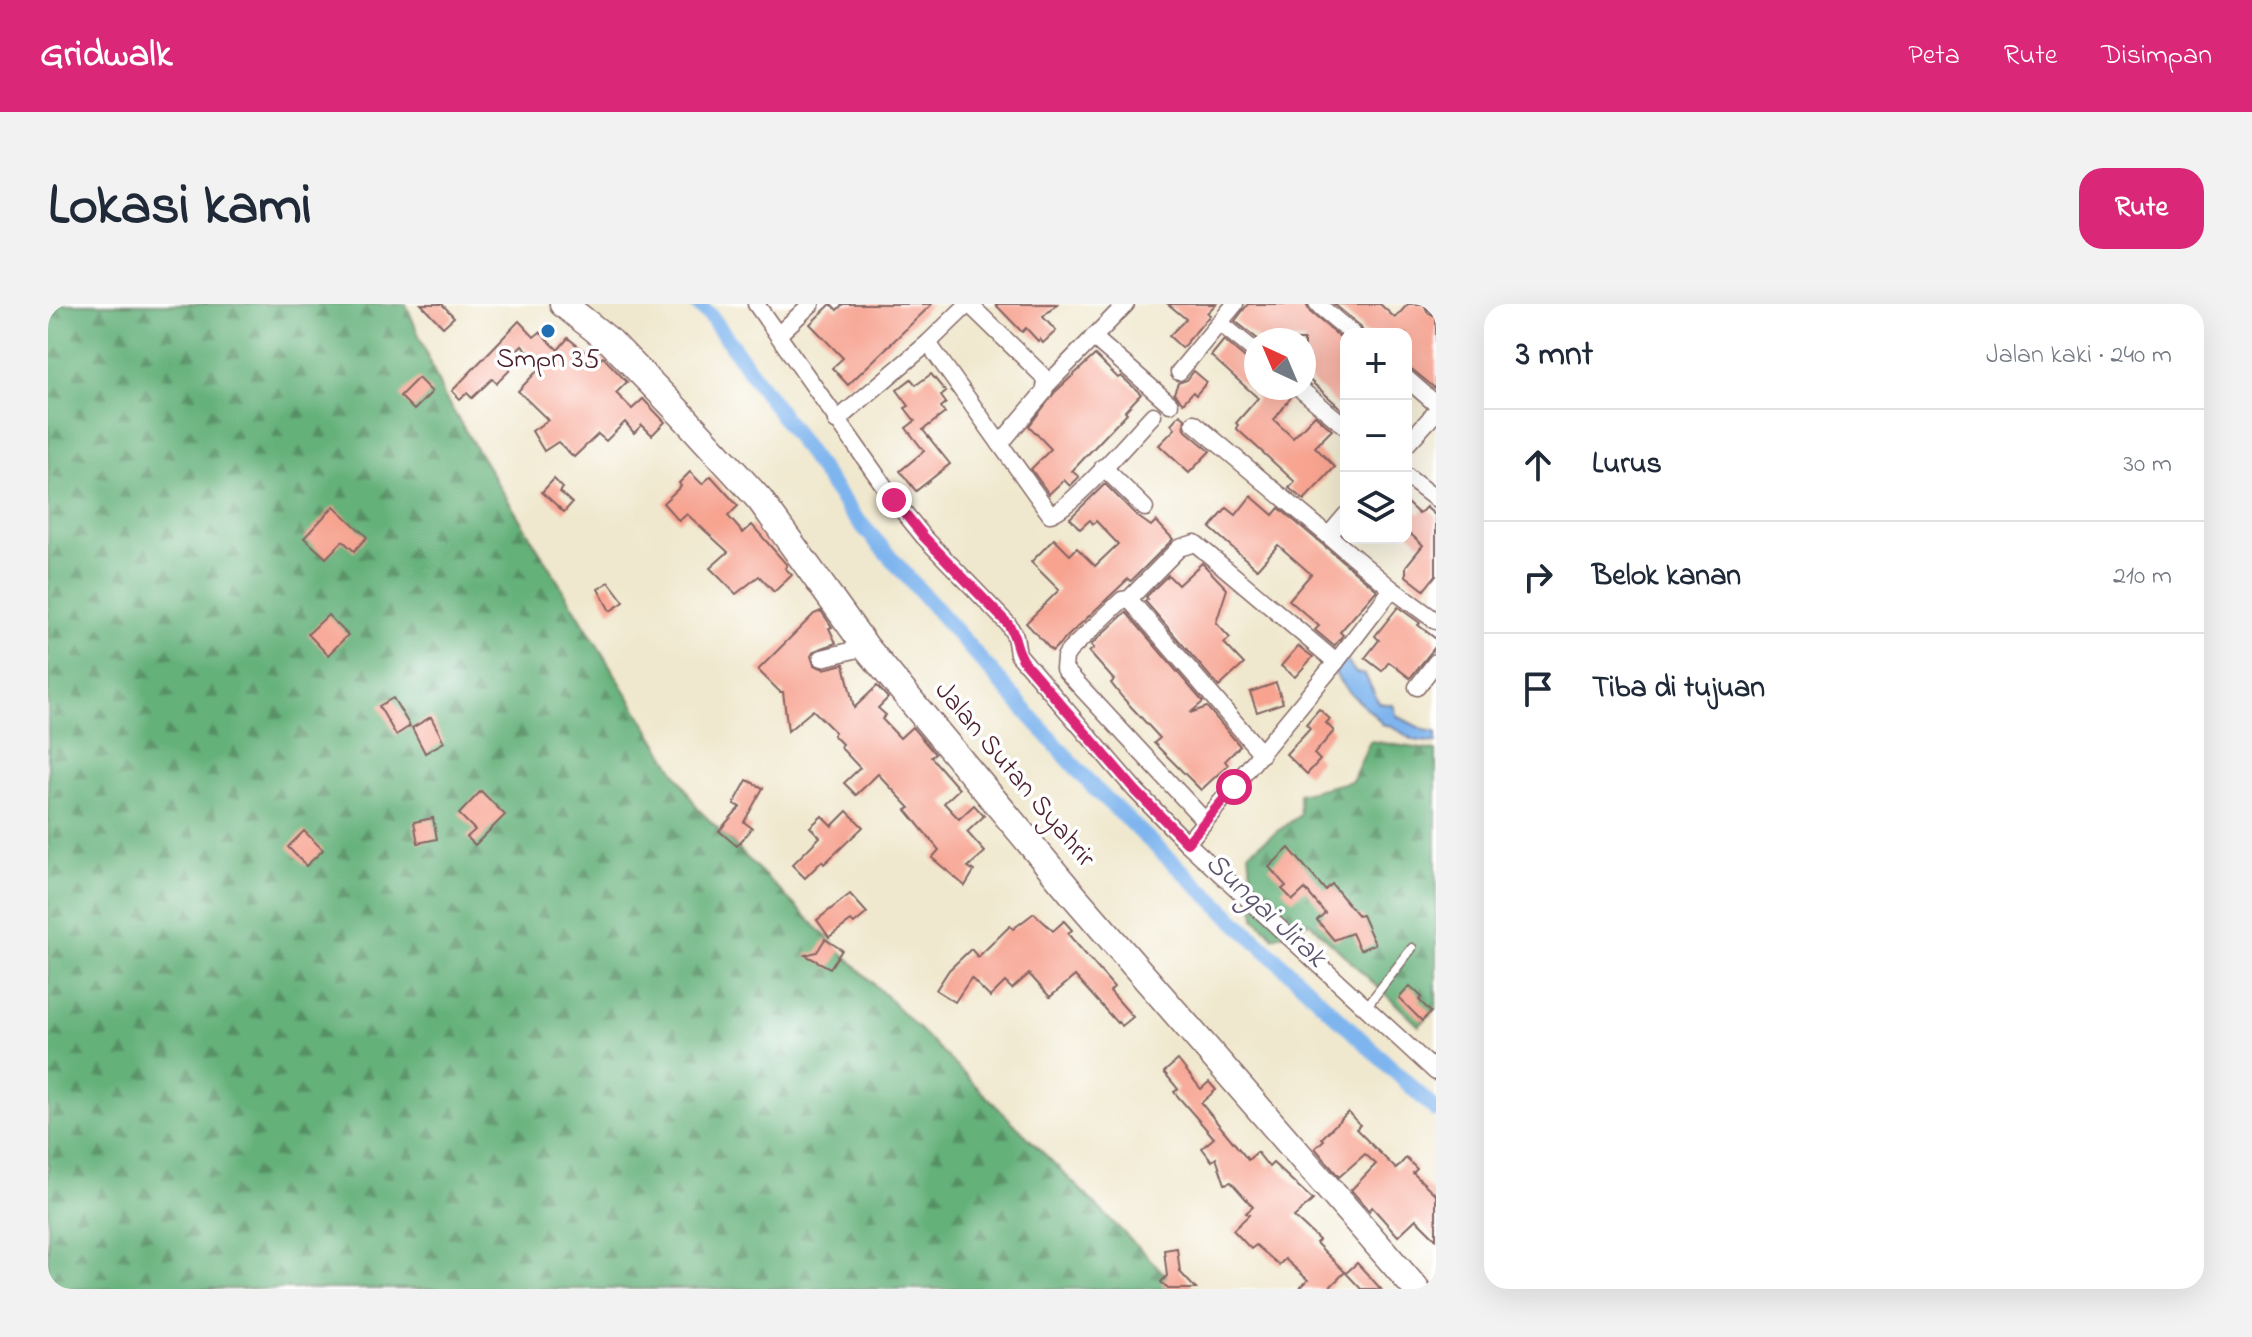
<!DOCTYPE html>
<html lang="id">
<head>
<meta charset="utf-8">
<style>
	body { margin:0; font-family:"Indie Flower",sans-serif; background:#f2f2f3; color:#1f2937 }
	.controls { position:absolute; right:24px; top:24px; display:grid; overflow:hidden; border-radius:16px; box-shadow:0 8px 32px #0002 }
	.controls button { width:72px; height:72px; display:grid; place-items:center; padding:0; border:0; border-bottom:2px solid #e0e1e3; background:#fff; color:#1f2937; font:40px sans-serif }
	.compass { position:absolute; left:1196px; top:24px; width:72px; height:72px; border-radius:50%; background:#fff; box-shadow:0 8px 32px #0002; rotate:316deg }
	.stop { position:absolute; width:24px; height:24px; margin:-18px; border:6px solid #db2777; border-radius:50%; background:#fff }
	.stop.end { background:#db2777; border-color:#fff; box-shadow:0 2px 8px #0008 }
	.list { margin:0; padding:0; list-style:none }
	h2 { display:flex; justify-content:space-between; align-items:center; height:104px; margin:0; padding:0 32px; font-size:34px }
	h2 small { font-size:26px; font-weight:400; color:#747a83 }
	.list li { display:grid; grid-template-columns:52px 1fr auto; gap:24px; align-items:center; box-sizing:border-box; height:112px; padding:0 32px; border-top:2px solid #e0e1e3 }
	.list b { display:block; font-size:30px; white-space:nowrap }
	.list em { font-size:26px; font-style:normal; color:#747a83 }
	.icon { flex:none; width:44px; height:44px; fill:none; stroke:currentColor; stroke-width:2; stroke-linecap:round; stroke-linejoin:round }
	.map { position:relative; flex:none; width:1388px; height:985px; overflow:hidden; border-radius:24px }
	header { display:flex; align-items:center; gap:48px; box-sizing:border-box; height:112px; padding:0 40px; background:#db2777; color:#fff }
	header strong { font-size:38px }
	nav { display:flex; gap:44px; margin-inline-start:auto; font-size:28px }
	.intro { display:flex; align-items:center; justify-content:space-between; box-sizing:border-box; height:192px; padding:0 48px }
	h1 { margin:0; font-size:56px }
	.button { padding:20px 36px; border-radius:24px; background:#db2777; color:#fff; font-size:28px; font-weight:700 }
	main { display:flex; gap:48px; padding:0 48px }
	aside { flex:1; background:#fff; border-radius:24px; box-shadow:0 8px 32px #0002 }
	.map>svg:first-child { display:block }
	.forest { fill:url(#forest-firs); stroke:#586852; stroke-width:2 }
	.water { fill:#7fb5ee; stroke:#646a8c; stroke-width:2 }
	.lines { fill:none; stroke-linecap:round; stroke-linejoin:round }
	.canal { stroke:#7fb5ee; stroke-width:16 }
	.building { fill:#f7a390 }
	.service-casing { stroke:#846564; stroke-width:11 }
	.minor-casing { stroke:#846564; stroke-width:19 }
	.primary-casing { stroke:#846564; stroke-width:29 }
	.service { stroke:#fff; stroke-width:8 }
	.minor { stroke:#fff; stroke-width:16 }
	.primary { stroke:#fff; stroke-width:26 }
	.route { stroke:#db2777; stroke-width:10 }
	.poi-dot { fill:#1f6fb2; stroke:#fff; stroke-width:3 }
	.labels { text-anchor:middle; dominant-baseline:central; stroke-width:7; stroke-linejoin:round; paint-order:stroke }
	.poi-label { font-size:28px; fill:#4a1f2b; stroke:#fff }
	.street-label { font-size:28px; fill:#4a1f2b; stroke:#fff }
	.water-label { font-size:30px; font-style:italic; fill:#5d546f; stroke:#fff }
</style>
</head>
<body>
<header>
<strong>Gridwalk</strong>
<nav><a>Peta</a><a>Rute</a><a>Disimpan</a></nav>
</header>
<div class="intro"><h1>Lokasi kami</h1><a class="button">Rute</a></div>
<main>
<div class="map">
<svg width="1388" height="985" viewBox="0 0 1388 985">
	<defs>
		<pattern id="forest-firs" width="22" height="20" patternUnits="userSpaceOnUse" patternTransform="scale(2)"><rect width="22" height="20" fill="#65b17a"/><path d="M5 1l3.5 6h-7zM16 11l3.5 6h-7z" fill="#558f64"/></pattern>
	</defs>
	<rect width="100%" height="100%" fill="#fff"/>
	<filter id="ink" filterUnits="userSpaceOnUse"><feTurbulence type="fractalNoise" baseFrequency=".0125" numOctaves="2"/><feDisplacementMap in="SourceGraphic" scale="16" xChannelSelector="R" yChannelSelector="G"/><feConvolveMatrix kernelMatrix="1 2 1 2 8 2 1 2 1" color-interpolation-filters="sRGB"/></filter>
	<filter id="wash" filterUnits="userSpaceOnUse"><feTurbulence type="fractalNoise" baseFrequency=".006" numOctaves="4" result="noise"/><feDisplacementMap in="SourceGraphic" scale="32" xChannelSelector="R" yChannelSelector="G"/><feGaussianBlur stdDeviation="1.8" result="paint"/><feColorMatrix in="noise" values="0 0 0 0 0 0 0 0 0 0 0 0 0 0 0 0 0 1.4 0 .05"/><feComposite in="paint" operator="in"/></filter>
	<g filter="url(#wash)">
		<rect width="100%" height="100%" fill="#f0e8ce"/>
		<g class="forest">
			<path d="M0 0H358L396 92 650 505 1132 985H0Z"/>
			<path d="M1322 437 1388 447V704L1371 722 1261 618 1226 633 1207 614 1201 548 1252 511 1251 490 1304 477Z"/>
		</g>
		<path class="water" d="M1295 352 1308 369 1317 371 1331 399 1345 401 1349 412 1376 426 1388 428V439L1365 436 1344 422 1334 420C1320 401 1298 391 1287 369Z"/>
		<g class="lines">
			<path class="canal" d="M649 0 662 11 805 211 1046 484 1388 806"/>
		</g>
		<g id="blocks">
			<g class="building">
				<path d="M373 0H394L406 13 395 23Z"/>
				<path d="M783 0 789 6 795 0H884L800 81 784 64 795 54 762 20Z"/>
				<path d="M947 0H1009L995 13 1008 27 995 39 992 35 990 37 978 24 974 28Z"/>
				<path d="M1120 0H1168L1159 9 1162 11 1134 44 1121 32 1138 15Z"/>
				<path d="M1200 0H1258L1262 8 1298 38V109L1256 71V36H1211L1187 17Z"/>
				<path d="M1286 0H1332L1347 14 1360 0H1376L1380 9 1388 12V85L1365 66 1358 63V30H1316L1312 22Z"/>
				<path d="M471 17 486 33 492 28 510 46 520 34 549 58 555 53 579 78 568 89 584 105 595 95 617 118 604 131 594 121 586 129 577 118 558 137 550 130 526 153 510 138 496 147 484 127 500 116 470 87 494 62 474 41 455 59 462 66 449 79 444 75 424 94 419 89 412 95 404 87Z"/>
				<path d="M1176 36 1201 57 1208 59V84H1240L1244 92 1226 116 1245 134 1267 111 1284 126 1267 143 1287 163 1256 196 1241 184 1247 178 1188 124 1190 121 1188 119 1210 94 1163 52Z"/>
				<path d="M1047 51 1070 74 1073 72 1093 90 1077 107 1079 109 1024 167 1031 173 1022 182 1016 176 1001 190 983 165 1003 145 981 122 1007 88Z"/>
				<path d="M1146 67 1159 78 1148 91 1145 88 1135 99 1126 89 1130 79 1139 76Z"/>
				<path d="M883 70 898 88 893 92 898 99 893 103 897 109 875 126 902 160 868 187 852 167 876 147 858 124 867 117 857 104 861 102 849 86 863 75 868 81Z"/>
				<path d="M370 74 384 88 366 106 352 92Z"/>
				<path d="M1132 110 1137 114 1136 122 1138 127 1162 147 1141 169 1111 141 1127 125 1123 120Z"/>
				<path d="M642 168 654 180 663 172 690 202 680 212 695 229 704 221 739 261 737 264 744 271 726 288 711 272 688 290 662 264 680 248 639 210 631 217 615 199 633 182 631 179Z"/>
				<path d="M506 175 515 184 512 188 524 199 516 208 494 188Z"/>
				<path d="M1057 180 1089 212 1103 222 1108 217 1125 235 1083 277 1080 275 1004 347 978 319 1011 286 983 258 1006 235 1022 251 1029 244 1047 262 1070 240 1048 217 1045 220 1042 216 1032 225 1022 214Z"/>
				<path d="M1203 192 1225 211 1231 204 1329 286 1292 328 1295 331 1286 342 1267 326 1271 322 1241 296 1263 270 1230 241 1209 265 1162 224 1179 204 1188 211Z"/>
				<path d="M1358 198 1371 210 1378 203 1388 212V271L1376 286 1358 272V262L1375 241 1358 226Z"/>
				<path d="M286 202 319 233 306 247 295 237 278 254 256 234Z"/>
				<path d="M1154 259 1179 285 1168 319 1182 334 1176 339 1196 360 1171 383 1097 297 1100 295 1098 293 1120 271 1130 281Z"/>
				<path d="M561 278 576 298 562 307 550 285Z"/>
				<path d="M1350 303 1372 319 1370 321 1388 335V342L1362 374 1341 358 1334 367 1317 354 1331 336 1327 332Z"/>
				<path d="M773 307 784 323 781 324 788 339 766 347 763 352 766 361 776 365 796 360 806 404 829 382 840 394 830 404 838 411 834 415 852 434 864 423 887 450 883 453 911 485 896 499 911 515 926 501 936 512 919 528 937 548 920 563 926 567 917 582 884 554 891 546 858 506 862 504 830 470 808 491 796 479 812 464 792 443 794 440 785 431 787 428 765 406 740 427 735 388H732L710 366 766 310Z"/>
				<path d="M1078 308 1155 398 1142 409 1159 403 1192 442 1177 457 1180 461 1153 486 1106 439 1112 434 1074 393 1063 379 1066 376 1041 348 1046 344 1043 341Z"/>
				<path d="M280 311 300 331 280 351 260 330Z"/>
				<path d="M1250 342 1265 353 1247 373 1233 362Z"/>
				<path d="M1228 379 1235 399 1209 408 1202 388Z"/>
				<path d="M345 394 362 422 348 431 331 402Z"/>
				<path d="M1271 405 1282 415 1278 419 1286 427 1266 450 1272 456 1259 470 1238 450 1262 424 1258 420Z"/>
				<path d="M383 413 396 438 377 449 364 424Z"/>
				<path d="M699 476 715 484 696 518 704 524 689 542 671 527 692 503 686 500Z"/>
				<path d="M433 487 457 511 427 541 419 533 427 526 411 510Z"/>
				<path d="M799 507 815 523 776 560 774 557 757 574 744 561 772 533 762 523 774 512 784 522Z"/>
				<path d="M385 514 389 535 370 539 366 518Z"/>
				<path d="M256 527 275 546 258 562 240 543Z"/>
				<path d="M1241 544 1277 586 1284 580 1310 612 1314 611 1327 640 1312 646 1304 629 1286 636 1269 616 1277 609 1257 585 1245 596 1234 585 1238 582 1221 563Z"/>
				<path d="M802 590 819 609 806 620 803 617 781 633 769 616Z"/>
				<path d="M986 609 1005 627 1016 617 1024 626 1020 630 1066 683 1062 687 1085 713 1074 722 1070 718 1069 719 1027 672 1002 693 981 670 964 685 957 678 942 693 923 674 907 698 888 686 901 666 923 645 930 653 962 622 965 625Z"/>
				<path d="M777 635 794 646 782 664 757 651 769 648Z"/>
				<path d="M1362 682 1374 693 1371 696 1383 708 1374 717 1351 694Z"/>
				<path d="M1130 756 1153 785 1161 778 1168 786 1153 799 1200 856 1209 848 1221 863 1225 859 1265 896 1246 913 1271 936 1268 939 1297 968 1280 985H1251L1260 976 1237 955 1231 961 1208 941 1203 945 1185 926 1201 911 1198 909 1205 903 1183 878 1177 880 1168 854 1164 857 1154 844 1166 834 1126 788 1130 785 1116 768Z"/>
				<path d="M1300 808 1312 821 1308 825 1348 865 1358 854 1369 865 1365 869 1388 891V935L1368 915 1350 932 1324 903 1321 907 1303 886 1328 860 1317 850 1291 873 1267 844 1276 836 1274 834Z"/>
				<path d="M1129 944 1132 968 1148 985H1120L1113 978 1119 972 1116 946Z"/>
				<path d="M1309 959 1333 985H1313L1298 969Z"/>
			</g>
		</g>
	</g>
	<g filter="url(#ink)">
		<use href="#blocks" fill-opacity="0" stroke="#846564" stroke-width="2"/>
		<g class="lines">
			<g class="service-casing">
				<path id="service" d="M1319 702 1364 644"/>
			</g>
			<g class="minor-casing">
				<g id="minor">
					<path d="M708 0 846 196 876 233 960 320 967 332 970 350 1088 487 1139 539 1388 768"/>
					<path d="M921 0 994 71 998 79 996 88 952 140"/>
					<path d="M1269 0 1305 30"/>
					<path d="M1387 0 1388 1"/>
					<path d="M1172 19 1208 48"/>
					<path d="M730 31 763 0"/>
					<path d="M1045 33 1122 100"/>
					<path d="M880 39 1002 210C1021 207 1088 129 1105 111"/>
					<path d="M1131 68 1187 0"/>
					<path d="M1358 74 1388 100"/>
					<path d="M998 82 1078 0"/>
					<path d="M1251 84 1298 123"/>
					<path d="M788 117 880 39 920 0"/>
					<path d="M1146 119 1344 285 1388 317"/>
					<path d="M1358 141 1388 108"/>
					<path d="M1055 163 1097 204"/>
					<path d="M1358 172 1388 195"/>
					<path d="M1281 231 1298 211"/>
					<path d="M1081 295 1131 244 1147 239 1288 358"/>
					<path d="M774 354 818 343"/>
					<path d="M1369 383 1388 358"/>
					<path d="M1156 516 1016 365 1017 353 1021 347 1074 296 1081 295 1214 450"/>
					<path d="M1139 539 1288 358 1344 285"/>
				</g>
			</g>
			<g class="primary-casing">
				<path id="primary" d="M515 0 563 38 634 111 712 196 818 343 1026 592 1368 985"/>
			</g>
			<use href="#service" class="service"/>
			<use href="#minor" class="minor"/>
			<use href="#primary" class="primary"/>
		</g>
	</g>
	<g class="lines" filter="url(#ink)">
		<path class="route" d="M846 196 876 233 960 320C970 334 966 345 978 360L1088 487 1139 539 1186 483"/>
	</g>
	<circle class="poi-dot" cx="500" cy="27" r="8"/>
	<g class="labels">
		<g class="poi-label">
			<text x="500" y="56">Smpn 35</text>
		</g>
		<g class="street-label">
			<text transform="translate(966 471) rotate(50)">Jalan Sutan Syahrir</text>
		</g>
		<g class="water-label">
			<text transform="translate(1217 607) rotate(43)">Sungai Jirak</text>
		</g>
	</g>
</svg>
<div class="controls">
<button>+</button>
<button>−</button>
<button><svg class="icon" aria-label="layers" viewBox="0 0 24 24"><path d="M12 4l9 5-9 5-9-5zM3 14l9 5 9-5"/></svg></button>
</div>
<svg class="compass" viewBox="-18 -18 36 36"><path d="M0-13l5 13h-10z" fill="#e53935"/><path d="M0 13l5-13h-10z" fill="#747a83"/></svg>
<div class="stop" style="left:1186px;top:483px"></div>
<div class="stop end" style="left:846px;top:196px"></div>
</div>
<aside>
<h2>3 mnt<small>Jalan kaki · 240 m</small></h2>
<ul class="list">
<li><svg class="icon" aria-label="ahead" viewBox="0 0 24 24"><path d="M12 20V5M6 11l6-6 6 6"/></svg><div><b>Lurus</b></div><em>30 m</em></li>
<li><svg class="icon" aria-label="right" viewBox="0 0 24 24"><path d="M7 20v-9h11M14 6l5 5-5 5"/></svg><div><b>Belok kanan</b></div><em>210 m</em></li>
<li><svg class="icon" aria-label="arrive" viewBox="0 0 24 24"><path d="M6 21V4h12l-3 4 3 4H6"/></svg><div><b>Tiba di tujuan</b></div></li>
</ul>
</aside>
</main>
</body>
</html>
